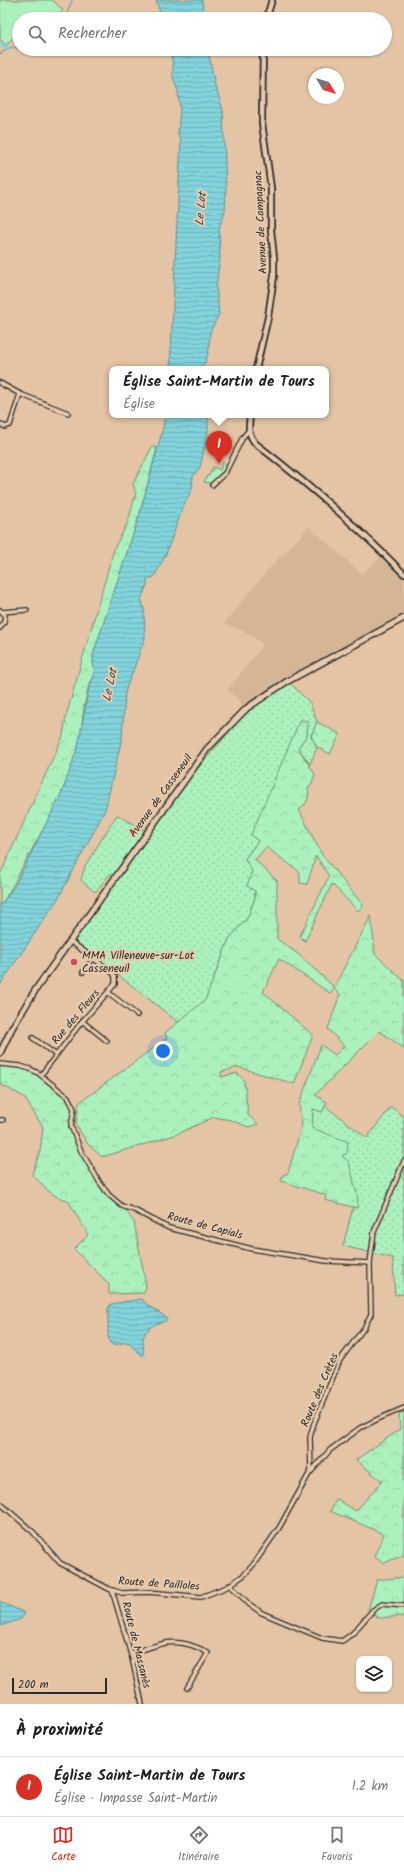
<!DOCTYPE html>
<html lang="fr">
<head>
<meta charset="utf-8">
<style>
	body { margin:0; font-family:Kalam,sans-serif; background:#f2f2f2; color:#222 }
	.controls { position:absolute; right:12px; bottom:12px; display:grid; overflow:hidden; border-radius:8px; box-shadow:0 1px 3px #0004 }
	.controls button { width:36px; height:36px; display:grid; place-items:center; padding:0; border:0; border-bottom:1px solid #e0e0e0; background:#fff; color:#222; font:20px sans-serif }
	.compass { position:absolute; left:308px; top:68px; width:36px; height:36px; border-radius:50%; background:#fff; box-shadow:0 1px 3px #0004; rotate:128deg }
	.scale { position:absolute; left:12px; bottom:10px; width:95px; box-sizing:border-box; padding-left:4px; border:2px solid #2b2b2b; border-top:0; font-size:11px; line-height:14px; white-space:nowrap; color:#2b2b2b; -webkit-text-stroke:3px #e8cbae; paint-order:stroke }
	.you { position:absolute; left:163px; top:1051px; width:14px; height:14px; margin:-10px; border:3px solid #fff; border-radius:50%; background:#1a73e8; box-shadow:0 0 0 6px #1a73e833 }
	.badge { display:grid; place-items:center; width:26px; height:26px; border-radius:50%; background:#d93025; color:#fff; font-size:13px; font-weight:700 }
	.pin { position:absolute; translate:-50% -33px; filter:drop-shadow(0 1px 2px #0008) }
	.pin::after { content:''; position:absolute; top:21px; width:14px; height:12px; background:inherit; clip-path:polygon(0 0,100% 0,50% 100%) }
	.popup { position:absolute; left:109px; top:366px; width:220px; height:52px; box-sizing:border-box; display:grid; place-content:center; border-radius:8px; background:#fff; filter:drop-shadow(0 1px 3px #0005); font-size:13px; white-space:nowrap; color:#767676 }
	.popup b { font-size:15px; color:#222 }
	.popup::after { content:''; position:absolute; left:50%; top:100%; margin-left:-8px; border:8px solid transparent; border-top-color:#fff }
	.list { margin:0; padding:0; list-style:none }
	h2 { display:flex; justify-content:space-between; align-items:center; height:52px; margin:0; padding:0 16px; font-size:17px }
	h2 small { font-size:13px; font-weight:400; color:#767676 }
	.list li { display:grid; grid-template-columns:26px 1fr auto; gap:12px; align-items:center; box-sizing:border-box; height:60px; padding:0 16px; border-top:1px solid #e0e0e0 }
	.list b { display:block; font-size:15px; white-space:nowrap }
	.list p { margin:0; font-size:13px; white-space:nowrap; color:#767676 }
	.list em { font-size:13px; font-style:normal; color:#767676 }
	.icon { flex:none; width:22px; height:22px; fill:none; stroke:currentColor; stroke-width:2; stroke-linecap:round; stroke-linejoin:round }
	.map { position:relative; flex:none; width:404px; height:1704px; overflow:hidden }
	.search { position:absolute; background:#fff; box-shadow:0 1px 3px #0004; left:12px; right:12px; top:12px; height:44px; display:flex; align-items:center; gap:10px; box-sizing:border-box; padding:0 14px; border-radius:22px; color:#767676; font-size:15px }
	.sheet { height:112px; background:#fff }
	nav { display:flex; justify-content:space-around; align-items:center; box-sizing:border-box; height:56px; border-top:1px solid #e0e0e0; background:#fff; font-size:11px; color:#767676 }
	nav a { display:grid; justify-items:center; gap:2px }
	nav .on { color:#d93025 }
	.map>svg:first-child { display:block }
	.built { fill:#d6b596 }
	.green { fill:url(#green-dots); stroke:#6c8e74 }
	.forest { fill:url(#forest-crowns); stroke:#6c8e74 }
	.cemetery { fill:url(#cemetery-stones); stroke:#6c8e74 }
	.pitch { fill:#acf1bd; stroke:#6c8e74 }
	.water { fill:url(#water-rules); stroke:#5f9095 }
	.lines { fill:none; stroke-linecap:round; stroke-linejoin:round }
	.stream { stroke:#5f9095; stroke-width:1 }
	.canal { stroke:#82d3db; stroke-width:3.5 }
	.minor-casing { stroke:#2b2b2b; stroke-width:6 }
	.tertiary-casing { stroke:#2b2b2b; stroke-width:8 }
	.secondary-casing { stroke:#2b2b2b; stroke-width:8 }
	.minor { stroke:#e8cbae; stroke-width:3.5 }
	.tertiary { stroke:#e8cbae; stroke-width:4.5 }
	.secondary { stroke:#e8cbae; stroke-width:5 }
	.poi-dot { fill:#d1495b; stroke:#e8cbae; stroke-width:1.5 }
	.labels { text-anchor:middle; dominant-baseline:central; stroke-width:4; stroke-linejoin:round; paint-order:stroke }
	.street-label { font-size:11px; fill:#2b2b2b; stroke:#e8cbae }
	.poi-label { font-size:11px; fill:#2b2b2b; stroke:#e8cbae; text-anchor:start }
	.water-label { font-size:12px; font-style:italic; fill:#384445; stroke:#e8cbae }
</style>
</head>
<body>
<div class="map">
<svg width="404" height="1704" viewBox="0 0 404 1704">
	<defs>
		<pattern id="green-dots" width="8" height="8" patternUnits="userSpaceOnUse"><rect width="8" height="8" fill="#acf1bd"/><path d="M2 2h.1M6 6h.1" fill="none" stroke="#94cfa3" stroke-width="1.8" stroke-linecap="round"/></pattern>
		<pattern id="forest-crowns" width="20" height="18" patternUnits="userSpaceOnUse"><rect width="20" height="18" fill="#acf1bd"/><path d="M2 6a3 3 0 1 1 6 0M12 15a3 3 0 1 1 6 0" fill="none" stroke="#94cfa3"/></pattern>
		<pattern id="cemetery-stones" width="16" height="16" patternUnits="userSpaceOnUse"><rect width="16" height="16" fill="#acf1bd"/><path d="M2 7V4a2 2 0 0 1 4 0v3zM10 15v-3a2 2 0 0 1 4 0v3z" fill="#94cfa3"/></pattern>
		<pattern id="water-rules" width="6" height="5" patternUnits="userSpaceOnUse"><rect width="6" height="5" fill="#82d3db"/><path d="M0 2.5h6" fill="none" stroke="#70b5bc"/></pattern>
	</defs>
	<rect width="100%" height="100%" fill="#e4c4a4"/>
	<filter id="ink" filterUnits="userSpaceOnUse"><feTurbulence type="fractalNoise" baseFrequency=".025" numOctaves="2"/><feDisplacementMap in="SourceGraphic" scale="8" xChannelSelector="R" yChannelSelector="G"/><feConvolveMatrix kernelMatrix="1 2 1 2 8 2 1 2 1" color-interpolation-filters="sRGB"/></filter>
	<g filter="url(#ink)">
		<path class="built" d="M309 527 362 574 381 557 404 580V612L248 710 228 690 263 644 241 630 224 624 267 571Z"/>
		<g class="green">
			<path d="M290 683 310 703 317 722 311 736 317 747 310 764 298 748 307 735 308 721 258 841 245 859 253 871 255 897 248 917 229 939 205 1001 178 1022 74 940 117 877 110 874 95 892 81 880 85 866 117 815 150 833 192 775 248 710Z"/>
			<path d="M325 1106 367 1138 391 1107 404 1117V1294L395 1295 393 1258 343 1246 353 1207 357 1208 342 1156 312 1128 313 1108 322 1112Z"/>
		</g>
		<g class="forest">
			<path d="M152 447 157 448 140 513 93 655 94 677C84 686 82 733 78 748 67 786 49 819 30 853 19 872 13 888 0 906V875L63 736 66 716 114 549 128 522 136 493 133 484Z"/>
			<path d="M300 720 308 721 307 735 298 748 315 774 311 785 308 787C310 797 307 804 299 810L322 855 363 905 358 911 332 884 305 941 300 936 329 876 316 856 307 884 300 883V872L266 847 255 860 277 881V939L298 954 334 987 371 916 375 954 404 981V1048L379 1031 315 1095 327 1102 322 1112 313 1109 312 1128 348 1142 347 1153 342 1156 349 1162 358 1199 357 1208 325 1200 326 1195 281 1181 283 1175 288 1173 302 1125 299 1105 321 1045 335 1055 344 1046 328 1029 340 994 334 988 330 993 279 959 263 992 313 1035 294 1084 238 1067 221 1072V1077L237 1073 244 1080 248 1115 258 1124 248 1127 231 1120 214 1117 175 1135 102 1157 87 1143 76 1124 79 1103 167 1038 165 1033 205 1000 229 939 248 917 255 898V891L247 886 252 871 245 859 258 841 251 835Z"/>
			<path d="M317 722 340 734 330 754 317 747 311 736Z"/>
			<path d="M0 1064 30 1069 68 1097 74 1109 71 1126 81 1151 100 1183 122 1206 134 1222 146 1286 144 1293 109 1294V1284L74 1249 88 1235 68 1200C52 1198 42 1185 32 1174L40 1152 43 1127 24 1097 0 1084Z"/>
			<path d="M404 1412V1555L384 1563 374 1557 384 1534 330 1511 337 1499 356 1511 382 1481 356 1460 400 1429 399 1414Z"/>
			<path d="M404 1577V1616L379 1618 368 1610 377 1580Z"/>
		</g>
		<path class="cemetery" d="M223 462 228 464 224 473 211 483 204 482 207 476H209L213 467 220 470Z"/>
		<path class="pitch" d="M0 0H52L63 10 54 19H19V31L6 45 0 39Z"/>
		<g class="water">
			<path d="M156 0H202L204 19H162Z"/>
			<path d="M169 49H208L215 86 223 110 226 191 225 211 219 228 220 257 216 287 219 314 210 332 209 349 205 363 201 366 202 369H170L181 140 178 135 180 107 178 91 173 77V64Z"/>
			<path d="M165 415H208V433L200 467 193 476 192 489 183 507 166 554 154 577 147 579V585L141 599 144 608 145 638 125 692 122 738 105 810 59 897 0 985V906L15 885 63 790 78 746 88 692 92 680 94 677 93 655 140 513 163 428Z"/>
			<path d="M142 1299 146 1304 167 1318 166 1321C156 1323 144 1328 143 1340 143 1345 144 1350 143 1356L127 1342 114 1345 110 1343 108 1337V1308L111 1304Z"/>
			<path d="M0 1602 25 1613 24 1615 21 1619 0 1626Z"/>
		</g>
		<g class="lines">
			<g class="stream">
				<path d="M65 19 72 0"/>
				<path d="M0 54C19 39 13 54 30 49"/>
			</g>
			<path class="canal" d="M0 43 8 48"/>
			<g class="minor-casing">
				<g id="minor">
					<path d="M0 383 20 394 10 425 5 427 0 424"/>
					<path d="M20 394 68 413"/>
					<path d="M212 485 225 473 243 437 248 431"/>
					<path d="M0 610 5 615 4 622 0 628"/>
					<path d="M2 612 27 610"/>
					<path d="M83 972 93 959"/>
					<path d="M109 993 137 1015"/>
					<path d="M82 1021 107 1041"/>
					<path d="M33 1038 56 1055"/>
					<path d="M0 1064 20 1066 30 1069 38 1073 68 1097 74 1109 71 1126 81 1151 100 1183 109 1195 122 1206 134 1210 169 1228 252 1249 326 1261 370 1263"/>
					<path d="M41 1075 80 1024 115 984V977L113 973 70 941"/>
					<path d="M0 1120H3"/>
					<path d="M311 1471 310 1437 314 1423 340 1360 364 1328 371 1314 370 1263 374 1232 404 1161"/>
					<path d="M0 1503 33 1532 60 1563 109 1589 122 1593 149 1592 201 1597 227 1587 244 1575 253 1565 279 1528 309 1474 330 1450 360 1428 378 1419 404 1408"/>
					<path d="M230 1585 249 1604 262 1613 322 1638 342 1641 352 1634 373 1610 382 1604 404 1606"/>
					<path d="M112 1590 132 1658 142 1704"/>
					<path d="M131 1654C160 1643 179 1635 208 1653L187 1688"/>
				</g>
			</g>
			<g class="tertiary-casing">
				<g id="tertiary">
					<path d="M266 19 272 0"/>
					<path d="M256 369 268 317 274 276V258L271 230V188L262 123 263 49"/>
					<path d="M250 415C249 427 247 433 255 443 308 484 357 526 404 574"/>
				</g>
			</g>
			<g class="secondary-casing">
				<path id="secondary" d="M0 1053 12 1028 36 989 207 749 247 708 286 682 404 618"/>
			</g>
			<use href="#minor" class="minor"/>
			<use href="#tertiary" class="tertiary"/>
			<use href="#secondary" class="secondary"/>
		</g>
	</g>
	<circle class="poi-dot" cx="74" cy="962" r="4"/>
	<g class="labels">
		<g class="street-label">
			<text transform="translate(261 222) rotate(-93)">Avenue de Campagnac</text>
			<text transform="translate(161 796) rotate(-54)">Avenue de Casseneuil</text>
			<text transform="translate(76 1017) rotate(-50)">Rue des Fleurs</text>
			<text transform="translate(205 1226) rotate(15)">Route de Capials</text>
			<text transform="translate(320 1390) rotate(-67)">Route des Crètes</text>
			<text transform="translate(159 1584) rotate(4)">Route de Pailloles</text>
			<text transform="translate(136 1645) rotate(76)">Route de Massanès</text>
		</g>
		<g class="poi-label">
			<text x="82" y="956">MMA Villeneuve-sur-Lot<tspan x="82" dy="13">Casseneuil</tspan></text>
		</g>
		<g class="water-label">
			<text transform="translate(201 209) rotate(-85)">Le Lot</text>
			<text transform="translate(110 685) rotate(-78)">Le Lot</text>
		</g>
	</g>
</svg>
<div class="controls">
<button><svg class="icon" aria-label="layers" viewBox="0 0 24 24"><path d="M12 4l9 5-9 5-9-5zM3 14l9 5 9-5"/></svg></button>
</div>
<svg class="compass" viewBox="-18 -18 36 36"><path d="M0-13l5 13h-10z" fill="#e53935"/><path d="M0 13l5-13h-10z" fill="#767676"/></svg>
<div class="scale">200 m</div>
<div class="you"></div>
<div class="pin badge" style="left:219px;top:464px">1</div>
<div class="popup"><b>Église Saint-Martin de Tours</b>Église</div>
<div class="search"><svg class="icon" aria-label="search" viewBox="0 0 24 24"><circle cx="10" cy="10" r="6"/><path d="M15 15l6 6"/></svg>Rechercher</div>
</div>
<section class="sheet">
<h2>À proximité<small></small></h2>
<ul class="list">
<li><span class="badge">1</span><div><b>Église Saint-Martin de Tours</b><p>Église · Impasse Saint-Martin</p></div><em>1.2 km</em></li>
</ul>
</section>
<nav>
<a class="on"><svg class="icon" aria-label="map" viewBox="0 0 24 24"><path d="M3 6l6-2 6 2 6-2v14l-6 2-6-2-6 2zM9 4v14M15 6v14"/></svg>Carte</a>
<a><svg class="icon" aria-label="directions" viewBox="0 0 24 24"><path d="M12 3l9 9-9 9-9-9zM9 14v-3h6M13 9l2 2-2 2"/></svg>Itinéraire</a>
<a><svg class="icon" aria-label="saved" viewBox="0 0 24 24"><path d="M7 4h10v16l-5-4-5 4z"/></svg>Favoris</a>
</nav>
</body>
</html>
